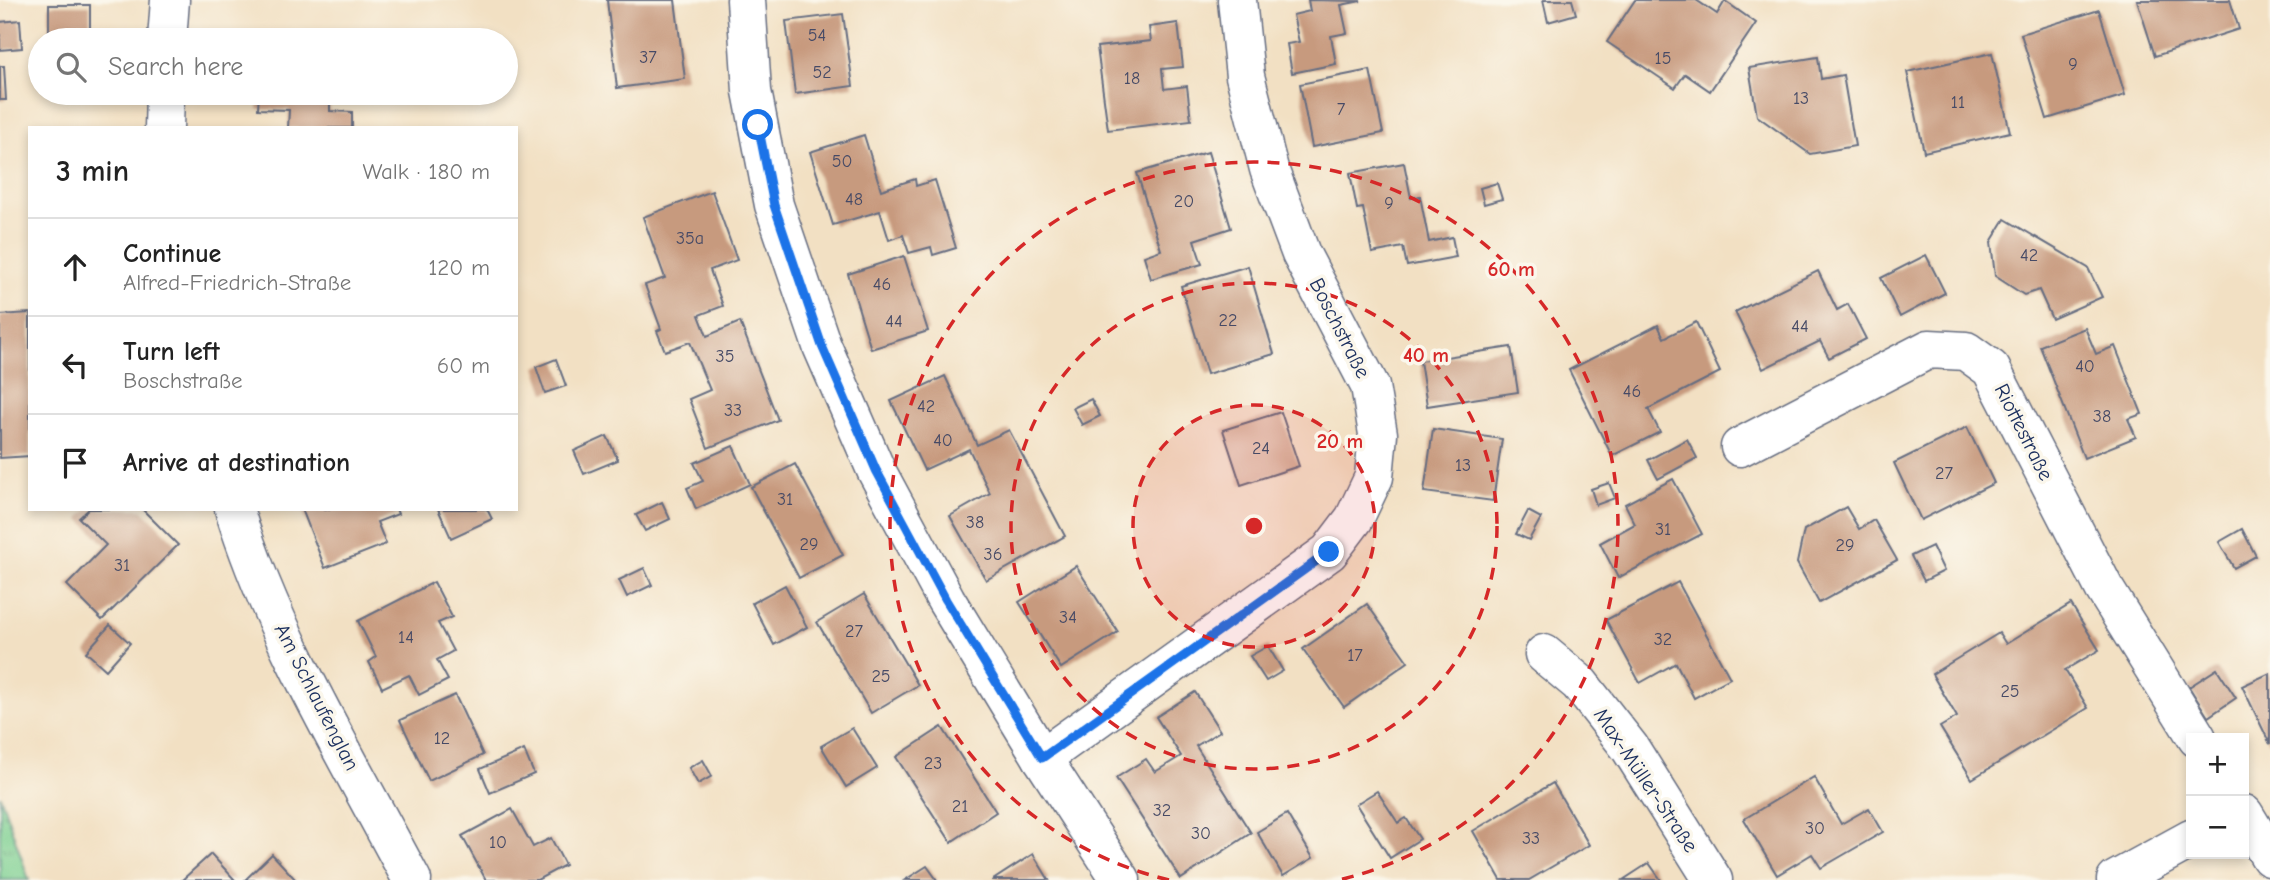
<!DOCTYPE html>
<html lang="en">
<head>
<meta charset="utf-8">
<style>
	body { margin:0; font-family:"Comic Neue",sans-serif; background:#f6f6f6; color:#222 }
	.controls { position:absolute; right:21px; bottom:21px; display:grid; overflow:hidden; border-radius:0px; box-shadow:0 4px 10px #0003 }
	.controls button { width:63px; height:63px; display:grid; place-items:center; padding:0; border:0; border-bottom:2px solid #e0e0e0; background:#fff; color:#222; font:35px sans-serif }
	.stop { position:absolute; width:21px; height:21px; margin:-16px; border:5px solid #1a73e8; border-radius:50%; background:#fff }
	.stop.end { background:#1a73e8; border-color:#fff; box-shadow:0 2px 7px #0008 }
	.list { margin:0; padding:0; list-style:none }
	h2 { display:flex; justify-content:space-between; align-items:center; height:91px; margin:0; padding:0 28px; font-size:30px }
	h2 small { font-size:23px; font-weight:400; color:#767676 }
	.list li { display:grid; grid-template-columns:46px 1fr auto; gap:21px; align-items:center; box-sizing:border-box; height:98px; padding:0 28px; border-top:2px solid #e0e0e0 }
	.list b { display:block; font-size:26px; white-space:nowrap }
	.list p { margin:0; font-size:23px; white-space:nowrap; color:#767676 }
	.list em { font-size:23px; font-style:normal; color:#767676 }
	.icon { flex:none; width:38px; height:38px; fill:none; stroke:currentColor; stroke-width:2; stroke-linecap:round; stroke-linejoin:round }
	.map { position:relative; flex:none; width:2270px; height:880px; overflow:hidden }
	.search { position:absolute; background:#fff; box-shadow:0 4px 10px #0003; left:28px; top:28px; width:490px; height:77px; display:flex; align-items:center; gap:18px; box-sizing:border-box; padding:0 24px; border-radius:38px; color:#767676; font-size:26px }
	.panel { position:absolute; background:#fff; box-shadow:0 4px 10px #0003; left:28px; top:126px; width:490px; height:385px; border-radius:0px }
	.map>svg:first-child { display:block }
	.grass { fill:url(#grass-tufts); stroke:#4c8078; stroke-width:2 }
	.building { fill:#c79a7e }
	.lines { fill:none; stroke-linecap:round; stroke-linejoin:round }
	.minor-casing { stroke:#666d81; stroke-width:41 }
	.minor { stroke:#fff; stroke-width:38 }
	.route { stroke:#1a73e8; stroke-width:9 }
	.ring { fill:none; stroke:#d62828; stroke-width:3.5; stroke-dasharray:12 9 }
	.labels { text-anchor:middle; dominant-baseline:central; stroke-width:7; stroke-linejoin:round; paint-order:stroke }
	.number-label { font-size:18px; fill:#464a66 }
	.street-label { font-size:21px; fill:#1b2f5e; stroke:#fbf7ec }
	.centre { fill:#d62828; stroke:#fbf7ec; stroke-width:3.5 }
	.ring-label { font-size:21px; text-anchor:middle; font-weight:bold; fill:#d62828; stroke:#fbf7ec; stroke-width:7; stroke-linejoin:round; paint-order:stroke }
</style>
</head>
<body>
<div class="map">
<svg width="2270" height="880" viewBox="0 0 2270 880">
	<defs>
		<pattern id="grass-tufts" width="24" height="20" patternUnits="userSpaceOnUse" patternTransform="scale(1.75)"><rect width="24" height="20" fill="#7ed092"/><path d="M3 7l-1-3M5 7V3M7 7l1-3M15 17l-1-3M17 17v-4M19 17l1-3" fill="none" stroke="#66a97a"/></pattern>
	</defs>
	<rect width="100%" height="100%" fill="#fbf7ec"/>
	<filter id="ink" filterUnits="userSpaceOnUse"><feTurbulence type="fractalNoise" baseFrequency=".0143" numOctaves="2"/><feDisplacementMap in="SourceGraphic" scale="14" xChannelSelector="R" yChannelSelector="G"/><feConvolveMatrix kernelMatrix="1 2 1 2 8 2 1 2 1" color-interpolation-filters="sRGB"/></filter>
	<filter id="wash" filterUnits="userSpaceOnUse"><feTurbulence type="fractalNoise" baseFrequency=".00686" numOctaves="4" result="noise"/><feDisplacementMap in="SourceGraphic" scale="28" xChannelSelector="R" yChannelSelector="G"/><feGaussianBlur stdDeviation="1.57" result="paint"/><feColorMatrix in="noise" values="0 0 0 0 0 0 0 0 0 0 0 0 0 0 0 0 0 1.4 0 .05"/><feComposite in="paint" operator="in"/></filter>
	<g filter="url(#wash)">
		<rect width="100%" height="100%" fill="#f2e0c3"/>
		<path class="grass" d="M0 795 29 880H0Z"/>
		<g id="blocks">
			<g class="building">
				<path d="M607 0H675L685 79 617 88Z"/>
				<path d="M1308 0 1361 1 1341 5 1347 33 1331 36 1336 64 1292 73 1287 44 1299 42 1293 15 1310 11Z"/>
				<path d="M1543 0H1572L1576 14 1548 22Z"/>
				<path d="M1635 0H1696L1717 14 1725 1 1756 23 1710 91 1685 74 1675 88 1607 42Z"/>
				<path d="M2137 0H2230L2239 29 2155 56Z"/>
				<rect x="49" y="5" width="41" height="35"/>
				<path d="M2099 10 2125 95 2047 119 2021 34Z"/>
				<path d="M843 14 853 86 795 94 786 21Z"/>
				<path d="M20 20 22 48 0 50V22Z"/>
				<path d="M1178 23 1183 67 1162 69 1164 89 1187 86 1191 120 1108 130 1097 47 1151 41 1149 27Z"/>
				<path d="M1992 53 2010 132 1924 152 1907 72Z"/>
				<path d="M1818 57 1821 79 1843 75 1855 146 1810 154 1757 116 1749 68Z"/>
				<path d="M0 66H4L6 100H0Z"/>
				<path d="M1370 70 1383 133 1312 147 1300 84Z"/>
				<path d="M259 93H330V111L352 112V128H288L289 110 258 109Z"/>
				<path d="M864 135 881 190 915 179 916 186 935 180 956 248 933 255 931 247 909 253 903 235 889 240 880 211 833 225 810 152Z"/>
				<path d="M1208 152 1231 228 1194 240 1202 264 1151 279 1144 256 1161 250 1137 173Z"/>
				<path d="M1404 163 1411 198 1420 196 1429 242 1452 237 1456 257 1407 266 1403 247 1372 253 1363 208 1357 209 1350 173Z"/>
				<path d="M1497 183 1502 199 1484 204 1480 188Z"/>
				<path d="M712 191 737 260 710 270 723 306 699 315 707 336 740 322 778 420 708 448 689 399 710 390 690 342 665 351 657 331 661 329 645 285 665 278 643 217Z"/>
				<path d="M2005 219 2088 268 2102 297 2052 319 2039 290 2024 295 1995 276 1991 242Z"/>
				<path d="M1926 255 1945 293 1900 317 1881 278Z"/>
				<path d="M904 256 928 331 871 349 848 274Z"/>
				<path d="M1248 266 1274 354 1207 374 1181 286Z"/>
				<path d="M1818 271 1837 310 1848 304 1866 339 1829 358 1820 341 1763 369 1735 312Z"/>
				<path d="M30 313V456L0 458V315Z"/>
				<path d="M1696 322 1720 372 1648 409 1660 432 1612 456 1569 370 1658 325 1664 338Z"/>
				<path d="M2085 328 2096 354 2115 346 2142 414 2128 419 2136 437 2084 458 2040 346Z"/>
				<path d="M1511 347 1518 392 1427 406 1420 361Z"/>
				<path d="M556 359 566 386 545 393 536 367Z"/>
				<path d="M945 376 977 445 1009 430 1065 536 986 580 950 516 990 493 969 449 924 470 891 401Z"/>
				<path d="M1091 399 1100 416 1082 425 1073 408Z"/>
				<path d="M1281 412 1299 466 1241 485 1223 430Z"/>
				<path d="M1967 427 1994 483 1921 520 1894 463Z"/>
				<path d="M1433 429 1502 439 1493 501 1424 492Z"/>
				<path d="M607 436 618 460 584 474 574 451Z"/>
				<path d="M1687 439 1697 458 1658 479 1648 460Z"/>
				<path d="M733 446 750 484 696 509 687 488 703 481 694 463Z"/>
				<path d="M795 464 843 555 799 578 751 487Z"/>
				<path d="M1673 479 1702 534 1618 578 1600 543 1635 524 1625 504Z"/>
				<path d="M1609 483 1615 498 1596 505 1591 489Z"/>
				<path d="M662 502 670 519 645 531 636 515Z"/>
				<path d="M1846 507 1859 529 1874 520 1897 560 1819 603 1797 563 1804 530Z"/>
				<path d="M89 509H142L178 545 102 620 67 585 106 545 79 518Z"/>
				<path d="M302 509H396L398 514 377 522 386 544 325 568Z"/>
				<path d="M438 509H487L492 519 451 538Z"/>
				<path d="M1528 511 1541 518 1529 540 1516 534Z"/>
				<path d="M2242 529 2256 556 2234 568 2219 542Z"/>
				<path d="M1932 546 1944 571 1924 581 1911 556Z"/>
				<path d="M1076 566 1118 632 1061 668 1019 602Z"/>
				<path d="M644 568 652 585 627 597 619 580Z"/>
				<path d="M434 582 452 617 438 623 453 651 437 660 448 680 419 695 409 675 382 688 369 662 376 657 358 621Z"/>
				<path d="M1678 582 1730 678 1694 698 1676 663 1640 683 1606 620Z"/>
				<path d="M785 585 807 627 774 645 752 603Z"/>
				<path d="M864 594 918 685 871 713 817 622Z"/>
				<path d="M1367 604 1408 662 1344 707 1303 649Z"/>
				<path d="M2071 604 2099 650 2065 670 2088 708 1972 779 1940 727 1957 717 1932 674 1999 633 2006 644Z"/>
				<path d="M110 625 130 643 106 670 86 652Z"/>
				<path d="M1268 646 1283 671 1266 681 1250 656Z"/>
				<path d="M2217 669 2236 698 2208 717 2189 687Z"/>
				<path d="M2270 673V744L2242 686Z"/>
				<path d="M1195 692 1220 731 1196 746 1251 833 1181 879 1116 778 1146 759 1155 772 1181 756 1156 717Z"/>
				<path d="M455 695 483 755 429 781 400 720Z"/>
				<path d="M942 727 996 812 951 842 896 757Z"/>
				<path d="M852 728 877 768 846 787 821 746Z"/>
				<path d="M524 750 534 774 490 793 480 769Z"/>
				<path d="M703 760 712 776 698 784 689 768Z"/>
				<path d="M1814 777 1841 824 1869 808 1883 832 1821 868 1812 854 1777 875 1744 819Z"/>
				<path d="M1553 783 1589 845 1529 880H1501L1473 831Z"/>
				<path d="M1377 791 1398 823 1406 818 1420 839 1390 858 1356 804Z"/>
				<path d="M512 809 533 847 551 838 565 865 537 880H486L462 836Z"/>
				<path d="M1287 814 1313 858 1283 876 1257 832Z"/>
				<path d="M211 854 235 880H182Z"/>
				<path d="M272 854 296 880H245Z"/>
				<path d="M1033 854 1049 880H993Z"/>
				<path d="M1649 863 1661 880H1623Z"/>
				<path d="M927 866 937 880H905Z"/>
			</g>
		</g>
	</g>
	<g filter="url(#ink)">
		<use href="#blocks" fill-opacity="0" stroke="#666d81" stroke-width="2"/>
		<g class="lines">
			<g class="minor-casing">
				<g id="minor">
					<path d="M746 0 752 91 774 205 822 346 876 470 946 600 1042 758 1121 880"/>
					<path d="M167 40 170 0"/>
					<path d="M164 128 165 93"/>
					<path d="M1740 447 1929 349 1966 351 1991 369 2104 588 2197 738"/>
					<path d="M234 509C275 640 348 759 412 880"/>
					<path d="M1544 654 1579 683 1630 748 1713 880"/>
					<path d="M1042 758 1329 552 1354 519 1374 477 1378 434 1370 386 1301 254 1269 169 1245 76 1237 0"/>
					<path d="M2244 814 2270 857"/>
					<path d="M2116 880 2191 839"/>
				</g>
			</g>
			<use href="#minor" class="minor"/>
		</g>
	</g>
	<g class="lines" filter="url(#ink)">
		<path class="route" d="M758 125 774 205 822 346 876 470 946 600 1042 758 1329 552"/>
	</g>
	<circle cx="1254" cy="526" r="121" fill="#d62828" fill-opacity=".12"/>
	<g class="ring">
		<circle cx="1254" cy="526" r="121"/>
		<circle cx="1254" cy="526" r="243"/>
		<path d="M1169 880A364 364 0 1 1 1339 880"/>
	</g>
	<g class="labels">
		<g class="number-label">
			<text x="817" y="35">54</text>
			<text x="648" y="57">37</text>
			<text x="1663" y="58">15</text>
			<text x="2073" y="64">9</text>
			<text x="822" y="72">52</text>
			<text x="1132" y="78">18</text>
			<text x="1801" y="98">13</text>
			<text x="1958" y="102">11</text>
			<text x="1341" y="109">7</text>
			<text x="842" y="161">50</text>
			<text x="854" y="199">48</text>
			<text x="1184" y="201">20</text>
			<text x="1389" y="203">9</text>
			<text x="690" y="238">35a</text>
			<text x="2029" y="255">42</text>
			<text x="882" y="284">46</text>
			<text x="1228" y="320">22</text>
			<text x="894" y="321">44</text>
			<text x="1800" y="326">44</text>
			<text x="725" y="356">35</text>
			<text x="2085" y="366">40</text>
			<text x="1632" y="391">46</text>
			<text x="926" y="406">42</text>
			<text x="733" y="410">33</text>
			<text x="2102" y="416">38</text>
			<text x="943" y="440">40</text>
			<text x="1261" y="448">24</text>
			<text x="1463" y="465">13</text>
			<text x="1944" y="473">27</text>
			<text x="785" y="499">31</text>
			<text x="975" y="522">38</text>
			<text x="1663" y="529">31</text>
			<text x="809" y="544">29</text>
			<text x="1845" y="545">29</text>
			<text x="993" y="554">36</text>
			<text x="122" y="565">31</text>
			<text x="1068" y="617">34</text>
			<text x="854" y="631">27</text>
			<text x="406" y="637">14</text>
			<text x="1663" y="639">32</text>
			<text x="1355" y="655">17</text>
			<text x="881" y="676">25</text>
			<text x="2010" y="691">25</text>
			<text x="442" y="738">12</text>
			<text x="933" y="763">23</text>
			<text x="960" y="806">21</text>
			<text x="1162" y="810">32</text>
			<text x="1815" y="828">30</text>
			<text x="1201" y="833">30</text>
			<text x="1531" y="838">33</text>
			<text x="498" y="842">10</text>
		</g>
		<g class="street-label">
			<text transform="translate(1340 328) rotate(63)">Boschstraße</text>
			<text transform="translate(2024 432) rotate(63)">Riottestraße</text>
			<text transform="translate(317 697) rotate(63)">Am Schlaufenglan</text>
			<text transform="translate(1646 780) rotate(56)">Max-Müller-Straße</text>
		</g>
	</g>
	<circle cx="1254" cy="526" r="10" class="centre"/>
	<g class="ring-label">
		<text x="1511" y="276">60 m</text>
		<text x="1426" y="362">40 m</text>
		<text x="1340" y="448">20 m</text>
	</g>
</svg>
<div class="controls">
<button>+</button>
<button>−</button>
</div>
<div class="stop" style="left:758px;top:125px"></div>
<div class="stop end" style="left:1329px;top:552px"></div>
<div class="search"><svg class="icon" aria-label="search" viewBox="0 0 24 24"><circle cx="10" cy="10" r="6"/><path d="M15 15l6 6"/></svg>Search here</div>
<section class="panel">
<h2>3 min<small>Walk · 180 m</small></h2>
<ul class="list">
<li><svg class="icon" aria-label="ahead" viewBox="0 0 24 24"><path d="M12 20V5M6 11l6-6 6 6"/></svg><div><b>Continue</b><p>Alfred-Friedrich-Straße</p></div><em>120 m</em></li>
<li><svg class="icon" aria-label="left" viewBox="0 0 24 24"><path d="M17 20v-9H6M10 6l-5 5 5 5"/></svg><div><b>Turn left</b><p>Boschstraße</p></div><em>60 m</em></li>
<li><svg class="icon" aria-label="arrive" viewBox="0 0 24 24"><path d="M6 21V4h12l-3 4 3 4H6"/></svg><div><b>Arrive at destination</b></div></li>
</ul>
</section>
</div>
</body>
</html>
